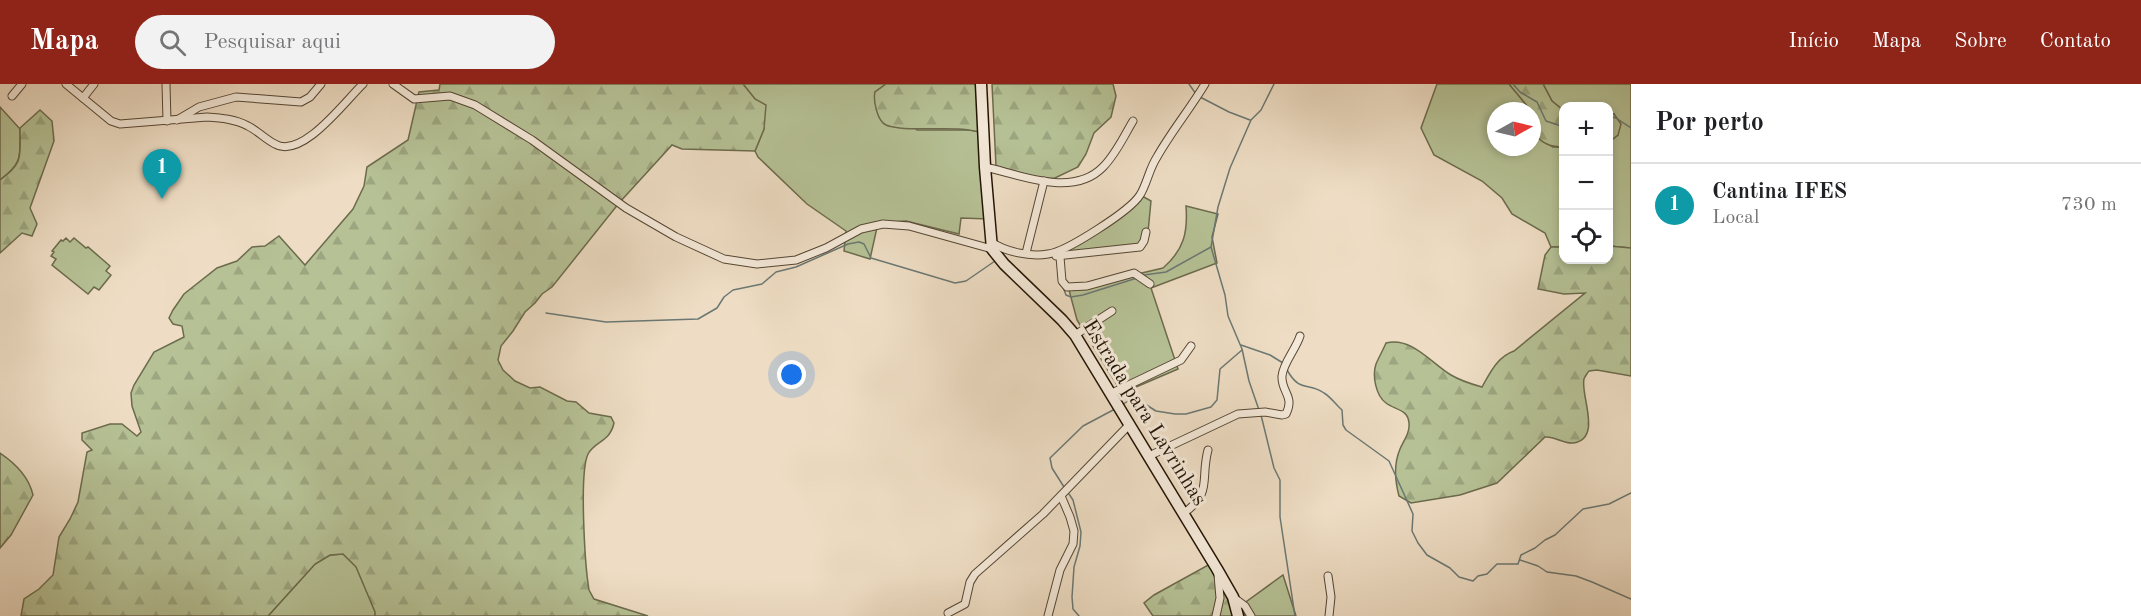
<!DOCTYPE html>
<html lang="pt">
<head>
<meta charset="utf-8">
<style>
	body { margin:0; font-family:"Old Standard TT",serif; background:#f2f2f2; color:#202124 }
	.controls { position:absolute; right:18px; top:18px; display:grid; overflow:hidden; border-radius:12px; box-shadow:0 3px 9px #0003 }
	.controls button { width:54px; height:54px; display:grid; place-items:center; padding:0; border:0; border-bottom:2px solid #e0e0e0; background:#fff; color:#202124; font:30px sans-serif }
	.compass { position:absolute; left:1487px; top:18px; width:54px; height:54px; border-radius:50%; background:#fff; box-shadow:0 3px 9px #0003; rotate:82deg }
	.you { position:absolute; left:792px; top:291px; width:21px; height:21px; margin:-15px; border:4px solid #fff; border-radius:50%; background:#1a73e8; box-shadow:0 0 0 9px #1a73e833 }
	.badge { display:grid; place-items:center; width:39px; height:39px; border-radius:50%; background:#8f2418; color:#fff; font-size:20px; font-weight:700 }
	.pin { position:absolute; translate:-50% -50px; filter:drop-shadow(0 2px 3px #0008) }
	.pin::after { content:''; position:absolute; top:32px; width:21px; height:18px; background:inherit; clip-path:polygon(0 0,100% 0,50% 100%) }
	.list { margin:0; padding:0; list-style:none }
	h2 { display:flex; justify-content:space-between; align-items:center; height:78px; margin:0; padding:0 24px; font-size:26px }
	h2 small { font-size:20px; font-weight:400; color:#757577 }
	.list li { display:grid; grid-template-columns:39px 1fr auto; gap:18px; align-items:center; box-sizing:border-box; height:84px; padding:0 24px; border-top:2px solid #e0e0e0 }
	.list b { display:block; font-size:22px; white-space:nowrap }
	.list p { margin:0; font-size:20px; white-space:nowrap; color:#757577 }
	.list em { font-size:20px; font-style:normal; color:#757577 }
	.icon { flex:none; width:33px; height:33px; fill:none; stroke:currentColor; stroke-width:2; stroke-linecap:round; stroke-linejoin:round }
	.map { position:relative; flex:none; width:1631px; height:532px; overflow:hidden }
	header { display:flex; align-items:center; gap:36px; box-sizing:border-box; height:84px; padding:0 30px; background:#8f2418; color:#fff }
	header strong { font-size:28px }
	nav { display:flex; gap:33px; margin-inline-start:auto; font-size:21px }
	.search { width:420px; height:54px; background:#f2f2f2; display:flex; align-items:center; gap:15px; box-sizing:border-box; padding:0 21px; border-radius:33px; color:#757577; font-size:22px }
	main { display:flex }
	aside { flex:1; background:#fff }
	.map>svg:first-child { display:block }
	.grass { fill:#b6c296; stroke:#6c6b4d; stroke-width:1.5 }
	.forest { fill:url(#forest-firs); stroke:#6c6b4d; stroke-width:1.5 }
	.lines { fill:none; stroke-linecap:round; stroke-linejoin:round }
	.stream { stroke:#6b7873; stroke-width:1.5 }
	.street-casing { stroke:#554634; stroke-width:9 }
	.secondary-casing { stroke:#221404; stroke-width:13 }
	.street { stroke:#f4e9d9; stroke-width:7 }
	.secondary { stroke:#f4e9d9; stroke-width:10 }
	.labels { text-anchor:middle; dominant-baseline:central; stroke-width:6; stroke-linejoin:round; paint-order:stroke }
	.street-label { font-size:21px; fill:#221404; stroke:#f4e9d9 }
</style>
</head>
<body>
<header>
<strong>Mapa</strong>
<div class="search"><svg class="icon" aria-label="search" viewBox="0 0 24 24"><circle cx="10" cy="10" r="6"/><path d="M15 15l6 6"/></svg>Pesquisar aqui</div>
<nav><a>Início</a><a>Mapa</a><a>Sobre</a><a>Contato</a></nav>
</header>
<main>
<div class="map">
<svg width="1631" height="532" viewBox="0 0 1631 532">
	<defs>
		<pattern id="forest-firs" width="22" height="20" patternUnits="userSpaceOnUse" patternTransform="scale(1.5)"><rect width="22" height="20" fill="#b6c296"/><path d="M5 1l3.5 6h-7zM16 11l3.5 6h-7z" fill="#9ca680"/></pattern>
	</defs>
	<rect width="100%" height="100%" fill="#eeddc4"/>
	<filter id="stains"><feTurbulence type="fractalNoise" baseFrequency=".00333" numOctaves="4"/><feColorMatrix values="0 0 0 0 .2 0 0 0 0 .09 0 0 0 0 .02 0 0 0 .5 -.17"/></filter>
	<radialGradient id="worn" r=".72"><stop offset=".6" stop-color="#630" stop-opacity="0"/><stop offset="1" stop-color="#630" stop-opacity=".3"/></radialGradient>
	<g class="grass">
		<path d="M743 0H886L875 8 917 46H971L983 49 989 135 961 134 959 150 906 137 878 139 870 175 844 167 846 147 807 120 758 73 755 67 764 45 755 15Z"/>
		<path d="M1437 0H1509L1532 27H1496V63H1532V27L1535 40 1534 51 1553 63H1563V163H1551L1545 149 1512 130 1502 114 1482 97 1434 71 1421 44Z"/>
		<path d="M1543 0H1631V164L1609 162V58L1618 51 1614 30H1609L1608 22H1564L1563 26 1552 17Z"/>
		<path d="M0 23 20 45C20 72 23 79 0 96Z"/>
		<path d="M1142 112 1151 117 1148 148 1139 161 1057 169Z"/>
		<path d="M1186 122 1218 130 1212 153 1217 179 1151 204 1178 285 1122 309 1077 236 1069 206 1163 184C1184 166 1188 148 1186 122Z"/>
		<path d="M66 154 70 158 74 154 86 164 88 163 110 182 106 187 111 191 99 206 94 203 88 210 52 181 56 175 51 172 54 168 52 167 61 156 63 157Z"/>
		<path d="M343 470 356 482 376 528 375 532H268L315 480 330 471Z"/>
		<path d="M1283 491 1296 532H1245L1243 520Z"/>
	</g>
	<g class="forest">
		<path d="M440 0H743L755 15 766 21 764 45 755 67 682 65 672 61 619 119 552 203 542 210 535 219 525 228 513 247 501 262 498 276 503 286 515 297 530 304 540 303 567 317 576 318 589 329 611 333 614 339C610 358 595 357 588 370 579 389 585 482 589 506L594 515 648 532H375V528L356 483 343 470 330 471 315 480 268 532H21L24 515 39 505 53 491 59 453 70 435 78 418 87 368 92 366 82 356V349L110 340H122L137 352 141 348 132 322 131 309 134 301 154 268 184 253 182 242 173 240 169 234 173 226 184 210 217 184 237 177 252 163 265 162 279 152 305 181 353 125 364 102 367 83 408 56 419 8 439 6Z"/>
		<path d="M886 0H982L983 49C957 41 928 47 900 44 896 43 890 43 886 41 877 37 873 16 875 8Z"/>
		<path d="M992 0H1113L1116 12 1111 33 1094 49 1086 70 1078 83 1055 94 1043 95 996 82Z"/>
		<path d="M1509 0H1543L1552 17 1563 26V63C1551 63 1543 60 1534 50L1533 29Z"/>
		<path d="M40 26 52 37 54 57 30 124 37 140 32 152 22 149 0 169V96C24 79 20 72 20 44Z"/>
		<path d="M1609 30H1614L1621 40 1618 51 1609 58Z"/>
		<path d="M1609 162 1631 164V292L1597 286 1589 287C1588 288 1584 294 1584 295 1580 311 1603 355 1573 359 1563 360 1555 352 1545 353L1497 399 1460 411 1411 419 1399 412C1395 397 1394 379 1400 365 1404 356 1410 349 1409 339 1408 325 1395 326 1386 319 1376 312 1372 292 1376 280 1379 273 1383 266 1386 259 1411 252 1431 279 1451 291 1461 297 1471 300 1482 303 1490 289 1497 273 1514 267L1585 209 1564 210 1538 205 1545 171 1551 163H1563L1564 176H1608Z"/>
		<path d="M0 369C15 379 29 393 33 411L11 451 0 464Z"/>
		<path d="M1210 480 1237 532H1153L1144 519 1154 511Z"/>
	</g>
	<g class="lines">
		<g class="stream">
			<path d="M1189 0 1196 10"/>
			<path d="M1513 0 1520 8 1537 18 1546 37 1564 43"/>
			<path d="M1200 13 1229 28 1250 36"/>
			<path d="M1608 32 1616 34 1631 44"/>
			<path d="M1144 191 1166 188 1211 163"/>
			<path d="M1063 203 1066 211 1071 213 1083 211 1137 194"/>
			<path d="M546 229 606 238 698 235 717 224 724 213 733 206 762 200 776 188 796 183 848 160 859 158 864 160 871 174 955 199 966 197 995 177"/>
			<path d="M1241 261 1270 271 1283 279"/>
			<path d="M1287 286C1301 310 1307 297 1324 309 1331 313 1336 321 1342 326L1343 341 1346 346 1389 377 1413 430 1412 447 1418 459 1427 471 1450 484 1459 493 1473 497 1478 492 1487 490 1497 480H1518L1521 471 1535 464 1545 456 1555 451 1583 425 1609 420 1631 409"/>
			<path d="M1122 321 1131 315H1137L1156 327 1175 330H1186L1211 323 1217 316 1220 285 1242 266"/>
			<path d="M1259 326 1249 297 1242 265 1228 232 1225 211 1211 163 1218 123 1230 84 1251 36 1261 26 1274 0"/>
			<path d="M1261 331 1274 384 1280 396V433L1295 532"/>
			<path d="M1064 403 1052 384 1050 374 1083 342 1115 325"/>
			<path d="M1069 410 1073 416 1081 448 1080 462 1074 483 1072 513 1073 525 1079 532"/>
			<path d="M1520 476 1538 482 1547 488 1576 492 1592 498 1631 515"/>
		</g>
		<g class="street-casing">
			<g id="street">
				<path d="M66 0 111 37 120 40 207 33C221 34 235 35 248 42 258 47 265 55 275 60 302 76 346 16 363 0"/>
				<path d="M166 0 167 37"/>
				<path d="M393 0 414 15 450 12 475 21 532 56 626 124 676 153 724 175 757 180 796 176 826 164 861 145 883 140 909 142 992 165"/>
				<path d="M12 12 22 0"/>
				<path d="M83 14 94 0"/>
				<path d="M177 36 199 23 236 13 301 18 310 13 321 0"/>
				<path d="M985 83C1021 91 1073 114 1103 83 1116 70 1124 52 1133 37"/>
				<path d="M991 158C1006 168 1030 173 1048 170 1066 168 1130 127 1140 111 1147 100 1149 85 1157 73 1171 48 1190 25 1205 0"/>
				<path d="M1026 169 1044 97"/>
				<path d="M1056 172 1140 163 1144 157 1146 148"/>
				<path d="M1060 173 1062 197 1067 203 1087 202 1134 189 1150 200"/>
				<path d="M1075 251 1112 227"/>
				<path d="M1112 309 1181 276 1191 262"/>
				<path d="M1149 372 1238 330 1265 328 1282 331 1286 330C1295 312 1281 308 1282 292 1283 279 1296 265 1300 252"/>
				<path d="M1184 429C1213 408 1200 396 1208 366"/>
				<path d="M1328 492 1331 513 1329 532"/>
				<path d="M1233 513 1245 522 1251 532"/>
				<path d="M948 529 965 520 970 498 975 490 1043 430 1130 340"/>
				<path d="M1048 532 1060 486 1073 460 1074 447 1070 433 1061 412"/>
				<path d="M1216 532 1220 514 1218 491"/>
			</g>
		</g>
		<g class="secondary-casing">
			<path id="secondary" d="M981 0 985 83 992 165 1004 180 1062 236 1075 251 1217 485 1233 513 1238 532"/>
		</g>
		<use href="#street" class="street"/>
		<use href="#secondary" class="secondary"/>
	</g>
	<g class="labels">
		<g class="street-label">
			<text transform="translate(1144 329) rotate(58)">Estrada para Lavrinhas</text>
		</g>
	</g>
	<rect width="100%" height="100%" filter="url(#stains)"/>
	<rect width="100%" height="100%" fill="url(#worn)"/>
</svg>
<div class="controls">
<button>+</button>
<button>−</button>
<button><svg class="icon" aria-label="locate" viewBox="0 0 24 24"><circle cx="12" cy="12" r="6"/><path d="M12 2v4M12 18v4M2 12h4M18 12h4"/></svg></button>
</div>
<svg class="compass" viewBox="-18 -18 36 36"><path d="M0-13l5 13h-10z" fill="#e53935"/><path d="M0 13l5-13h-10z" fill="#757577"/></svg>
<div class="you"></div>
<div class="pin badge" style="left:162px;top:115px;background:#0f9aa8">1</div>
</div>
<aside>
<h2>Por perto<small></small></h2>
<ul class="list">
<li><span class="badge" style="background:#0f9aa8">1</span><div><b>Cantina IFES</b><p>Local</p></div><em>730 m</em></li>
</ul>
</aside>
</main>
</body>
</html>
